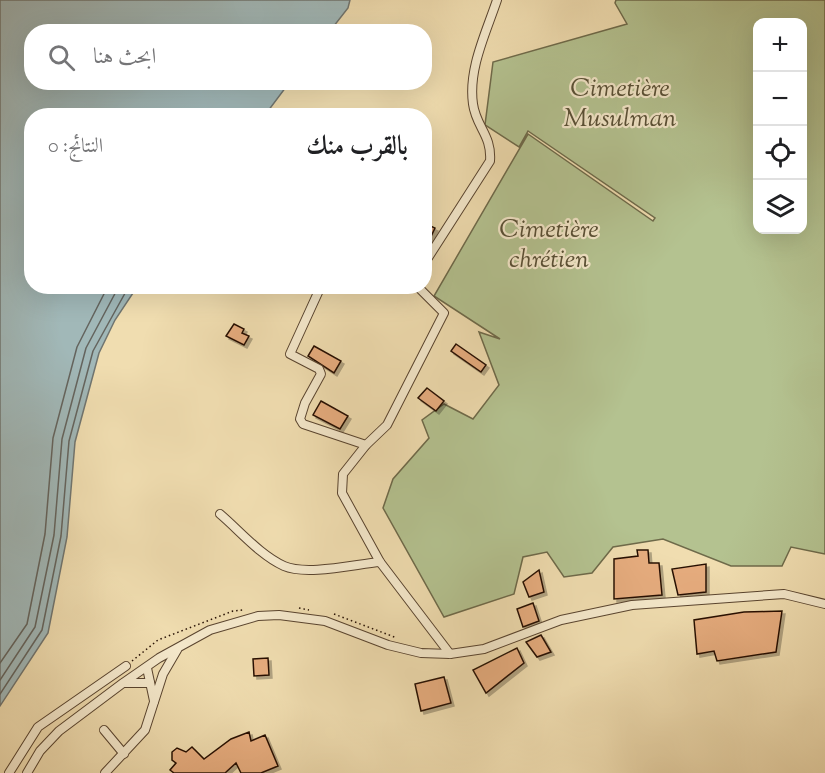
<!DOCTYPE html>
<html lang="ar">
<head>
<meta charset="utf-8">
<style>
	body { margin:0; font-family:"Sorts Mill Goudy",Amiri,serif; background:#f6f6f6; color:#202124; direction:rtl }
	.controls { position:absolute; right:18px; top:18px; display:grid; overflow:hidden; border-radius:12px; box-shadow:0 6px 24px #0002 }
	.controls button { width:54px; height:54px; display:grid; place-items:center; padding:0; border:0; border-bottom:2px solid #e0e0e0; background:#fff; color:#202124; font:30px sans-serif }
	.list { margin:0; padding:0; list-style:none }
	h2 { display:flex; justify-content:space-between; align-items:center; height:78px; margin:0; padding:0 24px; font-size:26px }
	h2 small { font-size:20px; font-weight:400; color:#757577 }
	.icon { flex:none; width:33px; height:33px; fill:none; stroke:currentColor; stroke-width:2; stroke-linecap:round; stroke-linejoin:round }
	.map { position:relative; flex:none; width:825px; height:773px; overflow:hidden; direction:ltr }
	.search { position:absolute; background:#fff; box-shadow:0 6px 24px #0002; left:24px; top:24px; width:408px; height:66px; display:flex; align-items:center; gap:15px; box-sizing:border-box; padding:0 21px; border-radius:24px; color:#757577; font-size:22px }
	.panel { position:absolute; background:#fff; box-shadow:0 6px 24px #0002; left:24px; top:108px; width:408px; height:186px; border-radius:24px; direction:rtl }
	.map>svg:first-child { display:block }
	.green { fill:#b4c290; stroke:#6e6a4a; stroke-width:1.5; fill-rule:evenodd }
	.water { fill:#a1b8b8; stroke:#707570; stroke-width:1.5 }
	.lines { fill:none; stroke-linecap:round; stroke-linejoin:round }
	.shore { stroke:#64645e; stroke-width:1.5 }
	.building { fill:#e7ad7f; stroke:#271104; stroke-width:1.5; filter:url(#shadow) }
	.minor-casing { stroke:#59442f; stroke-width:10 }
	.path { stroke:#271104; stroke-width:1.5; stroke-dasharray:1.5 3; stroke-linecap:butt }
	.minor { stroke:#f5e9cc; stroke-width:8 }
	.labels { text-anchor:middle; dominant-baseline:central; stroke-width:4.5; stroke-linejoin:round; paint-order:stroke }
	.park-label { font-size:26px; font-style:italic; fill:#584f35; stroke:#f5e9cc }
</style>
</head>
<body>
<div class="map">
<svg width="825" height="773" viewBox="0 0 825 773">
	<defs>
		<filter id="shadow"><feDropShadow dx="3" dy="3" stdDeviation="0" flood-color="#0004"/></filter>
	</defs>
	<rect width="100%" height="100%" fill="#f0ddb0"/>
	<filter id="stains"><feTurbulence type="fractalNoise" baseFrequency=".00333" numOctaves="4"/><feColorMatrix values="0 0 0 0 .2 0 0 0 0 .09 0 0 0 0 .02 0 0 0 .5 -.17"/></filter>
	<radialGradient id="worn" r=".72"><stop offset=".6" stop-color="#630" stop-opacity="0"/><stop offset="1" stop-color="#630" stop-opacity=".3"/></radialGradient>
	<path class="green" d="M616 0H825V554L791 547 782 566H731L663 539 613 547 592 573 564 577 547 552 523 557 514 594 444 617 383 508 393 479 429 438 422 420 444 404 473 419 499 385 479 332 500 339 434 296 528 134 653 221 655 218 528 131 519 147 485 125 493 62 627 24 615 3ZM758 22H802V230H758Z"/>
	<path class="water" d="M0 0H350L348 8 330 31 32 32V82L289 83 265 115 32 116V286L137 287 115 320 99 353 75 442 67 537 48 633 0 706Z"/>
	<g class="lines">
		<g class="shore">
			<path d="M0 663 27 624 45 534 53 438 77 347 108 286"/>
			<path d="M0 680 35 627 54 535 62 439 86 348 119 286"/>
			<path d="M0 694 42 630 61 536 69 441 93 351 129 286"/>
		</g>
	</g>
	<g class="building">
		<path d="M424 223 435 228 424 251Z"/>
		<path d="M234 324 244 329 242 333 249 336 244 345 226 336Z"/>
		<path d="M456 344 486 365 481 372 451 351Z"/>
		<path d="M314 346 341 361 334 373 308 356Z"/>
		<path d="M427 388 444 401 436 411 418 398Z"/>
		<path d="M321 401 348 416 340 429 313 415Z"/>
		<path d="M637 550H648L649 563H659L662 595 614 599V559L638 556Z"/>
		<path d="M706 564V592L678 595 672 569Z"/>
		<path d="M539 570 544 592 529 597 523 582Z"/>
		<path d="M533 603 539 621 523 627 517 609Z"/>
		<path d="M782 611 776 652 717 661 714 651 697 654 694 620 744 612Z"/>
		<path d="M541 635 551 652 537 657 526 642Z"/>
		<path d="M517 648 524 663 486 693 473 670Z"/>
		<path d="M268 658 269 675 254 676 253 659Z"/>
		<path d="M444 677 451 703 421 711 415 684Z"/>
		<path d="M249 732 251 741 265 735 278 766 261 773H241L236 763 225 773H174L170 770 176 763 172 760V752L177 748 186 752 192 747 204 759 231 739Z"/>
	</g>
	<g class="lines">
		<g class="minor-casing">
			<g id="minor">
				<path d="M424 264 490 161C492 135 476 127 473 104 468 69 486 33 497 0"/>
				<path d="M321 286 290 354 319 369 321 374 305 403 300 419 303 424 366 445"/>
				<path d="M417 286 444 313 387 425 366 445 343 474 342 493 380 562 450 654"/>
				<path d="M220 514C240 531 260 555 284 566 307 576 356 564 380 562"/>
				<path d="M147 668 154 701"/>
				<path d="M124 683H150"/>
				<path d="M104 730 124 754"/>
				<path d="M9 773 38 727 126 666"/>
				<path d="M27 773 40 751 59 731 123 683 159 658 210 630 258 616 279 615 325 621 388 645 421 653 450 654 484 649 561 620 632 605 784 594 825 604"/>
				<path d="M105 773 145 730 163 674 177 650"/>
			</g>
		</g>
		<g class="path">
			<path d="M299 608 309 610"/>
			<path d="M334 614 397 638"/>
			<path d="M132 661 158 640 233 611 243 610"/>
		</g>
		<use href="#minor" class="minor"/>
	</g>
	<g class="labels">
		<g class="park-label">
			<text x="620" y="89">Cimetière<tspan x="620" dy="30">Musulman</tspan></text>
			<text x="549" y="230">Cimetière<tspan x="549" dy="30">chrétien</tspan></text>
		</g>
	</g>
	<rect width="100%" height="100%" filter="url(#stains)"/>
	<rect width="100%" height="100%" fill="url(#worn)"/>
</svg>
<div class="controls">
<button>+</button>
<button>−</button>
<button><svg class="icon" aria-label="locate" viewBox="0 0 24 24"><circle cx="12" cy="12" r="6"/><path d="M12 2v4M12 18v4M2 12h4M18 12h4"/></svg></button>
<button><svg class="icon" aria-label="layers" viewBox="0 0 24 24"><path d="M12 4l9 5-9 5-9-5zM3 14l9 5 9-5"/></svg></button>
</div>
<div class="search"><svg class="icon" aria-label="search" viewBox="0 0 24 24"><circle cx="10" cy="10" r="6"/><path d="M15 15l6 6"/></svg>ابحث هنا</div>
<section class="panel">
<h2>بالقرب منك<small>النتائج: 0</small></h2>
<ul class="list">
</ul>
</section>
</div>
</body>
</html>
